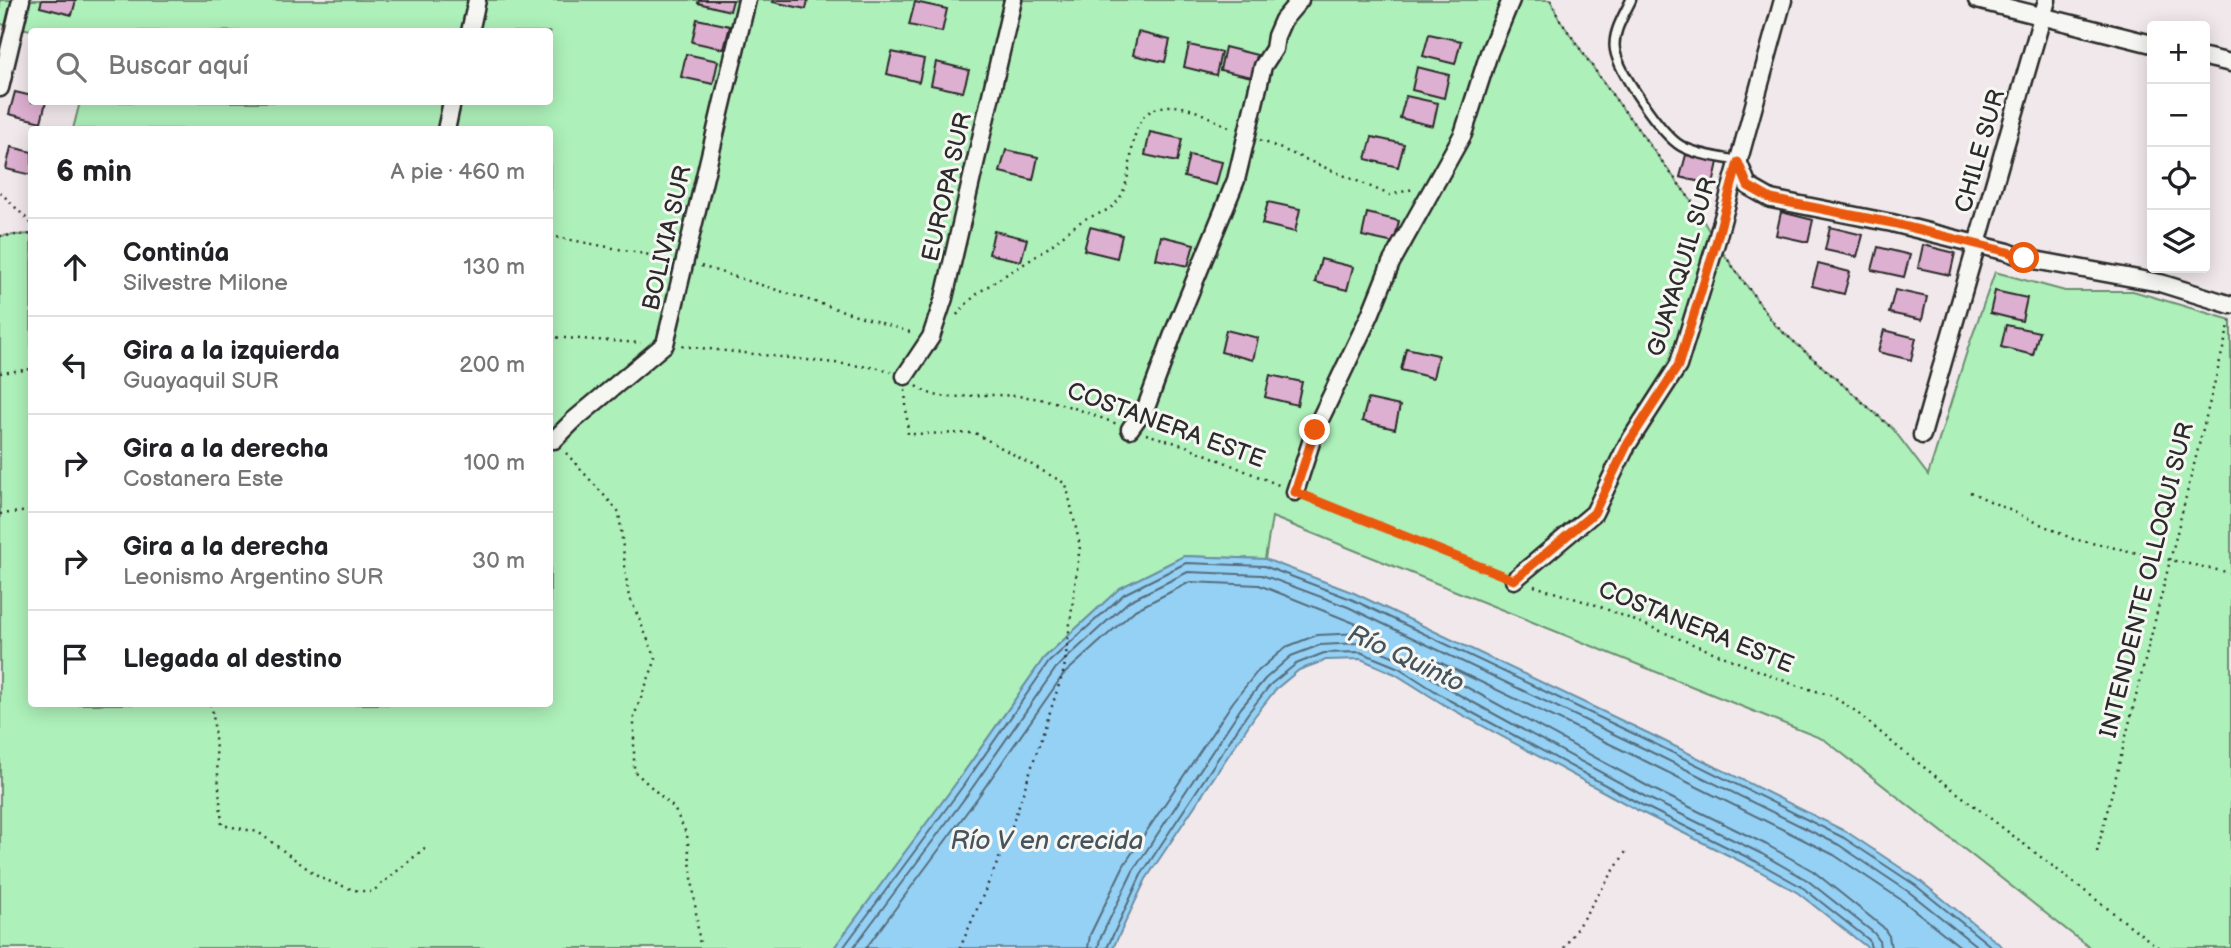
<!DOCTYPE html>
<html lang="es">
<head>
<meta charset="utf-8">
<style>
	body { margin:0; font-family:"Balsamiq Sans",sans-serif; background:#f6f6f6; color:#202124 }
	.controls { position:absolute; right:21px; top:21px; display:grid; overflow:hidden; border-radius:7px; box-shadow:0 4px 18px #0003 }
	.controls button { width:63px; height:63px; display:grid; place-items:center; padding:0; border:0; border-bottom:2px solid #e0e0e0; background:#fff; color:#202124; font:35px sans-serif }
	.stop { position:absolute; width:21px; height:21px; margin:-16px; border:5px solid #ea580c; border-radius:50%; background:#fff }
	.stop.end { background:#ea580c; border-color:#fff; box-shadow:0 2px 7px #0008 }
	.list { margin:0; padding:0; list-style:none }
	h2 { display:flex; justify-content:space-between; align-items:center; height:91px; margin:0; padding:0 28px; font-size:30px }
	h2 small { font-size:23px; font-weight:400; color:#757577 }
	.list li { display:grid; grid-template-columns:46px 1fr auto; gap:21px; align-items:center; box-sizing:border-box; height:98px; padding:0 28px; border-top:2px solid #e0e0e0 }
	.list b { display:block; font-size:26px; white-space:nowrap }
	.list p { margin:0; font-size:23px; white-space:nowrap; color:#757577 }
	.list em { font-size:23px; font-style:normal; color:#757577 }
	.icon { flex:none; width:38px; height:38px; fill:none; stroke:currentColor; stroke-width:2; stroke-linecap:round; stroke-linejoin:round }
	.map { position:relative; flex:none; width:2231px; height:948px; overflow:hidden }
	.search { position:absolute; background:#fff; box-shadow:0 4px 18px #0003; left:28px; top:28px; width:525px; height:77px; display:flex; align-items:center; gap:18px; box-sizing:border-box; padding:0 24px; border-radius:7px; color:#757577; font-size:26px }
	.panel { position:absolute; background:#fff; box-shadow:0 4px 18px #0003; left:28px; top:126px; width:525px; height:581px; border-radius:7px }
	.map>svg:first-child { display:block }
	.green { fill:#adf0b9; stroke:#6c8e72; stroke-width:2 }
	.water { fill:#95d1f5; stroke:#6b8fa4; stroke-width:2 }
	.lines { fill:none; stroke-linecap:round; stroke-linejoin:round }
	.shore { stroke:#556d7c; stroke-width:2 }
	.building { fill:#ddafd0; stroke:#2b2b2b; stroke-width:2 }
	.lane-casing { stroke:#2b2b2b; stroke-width:13 }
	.street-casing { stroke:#2b2b2b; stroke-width:21 }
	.path { stroke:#2b2b2b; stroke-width:2.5; stroke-dasharray:2 5; stroke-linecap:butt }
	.lane { stroke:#f6f6f2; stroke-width:8 }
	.street { stroke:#f6f6f2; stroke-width:16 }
	.route { stroke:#ea580c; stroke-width:9 }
	.labels { text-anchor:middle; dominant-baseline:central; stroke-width:6; stroke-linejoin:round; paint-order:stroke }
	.street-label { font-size:24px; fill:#2b2b2b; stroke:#f6f6f2 }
	.water-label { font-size:26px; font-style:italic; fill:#46545e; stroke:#f6f6f2 }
</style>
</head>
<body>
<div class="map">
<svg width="2231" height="948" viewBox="0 0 2231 948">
	<rect width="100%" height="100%" fill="#f1e8eb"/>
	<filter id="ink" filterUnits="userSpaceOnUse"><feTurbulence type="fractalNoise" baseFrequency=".0143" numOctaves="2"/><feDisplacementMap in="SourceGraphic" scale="14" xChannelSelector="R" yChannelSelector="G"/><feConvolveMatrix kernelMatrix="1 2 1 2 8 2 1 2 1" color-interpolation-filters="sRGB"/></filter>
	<g filter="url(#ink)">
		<path class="green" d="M0 0H1551L1558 17 1608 89 1693 203 1716 243 1775 325 1893 429 1928 475 1968 348 1995 272 2065 291H2133L2231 320V948H2090L1825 740 1272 517 1265 559 1184 556 1120 588 1044 658 957 782 834 948H0V236L31 234 32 704H550V130L73 129 80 102H550V32L36 31 0 24Z"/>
		<path class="water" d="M1184 556 1265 559 1354 593 1652 735 1847 832 1919 880 2004 948H1868L1798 893 1754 868 1639 811 1446 706 1395 674 1361 659 1326 660 1299 670 1276 689 1254 717 1146 879 1113 948H834L957 782 1044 658 1120 588Z"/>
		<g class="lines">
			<g class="shore">
				<path d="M843 948 963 786 1049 662 1124 594 1186 563 1264 566 1351 599 1649 741 1844 838 1915 885 1993 948"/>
				<path d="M853 948 970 791 1056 668 1129 601 1188 572 1262 575 1348 607 1645 749 1839 845 1909 892 1979 948"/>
				<path d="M866 948 978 797 1063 675 1135 610 1190 582 1259 585 1364 627 1365 630 1362 633 1317 635 1286 647 1257 672 1233 702 1124 865 1090 935 1088 948"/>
				<path d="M1098 948 1100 939 1133 871 1241 708 1265 679 1291 656 1320 645 1360 643 1403 660 1454 692 1646 797 1762 854 1807 880 1874 933 1879 940 1880 948"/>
				<path d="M1107 948 1141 875 1248 713 1271 684 1296 664 1324 653 1360 652 1399 668 1449 700 1642 805 1757 862 1802 887 1869 940 1871 948"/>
				<path d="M1891 948 1889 936 1883 927 1813 871 1767 845 1651 788 1459 683 1435 668 1434 663 1439 662 1641 759 1834 855 1903 901 1962 948"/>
			</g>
		</g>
		<g class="building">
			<path d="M42 0H76L72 15 40 7Z"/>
			<path d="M699 0H733L730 11 698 3Z"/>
			<path d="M774 0H808L806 9 773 2Z"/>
			<path d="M915 2 947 9 942 32 909 25Z"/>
			<path d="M697 19 730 26 724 49 692 42Z"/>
			<path d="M1138 32 1170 40 1165 62 1133 55Z"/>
			<path d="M1429 34 1461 41 1455 64 1423 56Z"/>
			<path d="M1189 45 1221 52 1216 75 1184 67Z"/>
			<path d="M1225 47 1257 55 1252 77 1220 70Z"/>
			<path d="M892 52 924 59 919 82 887 74Z"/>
			<path d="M686 54 718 61 713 84 681 77Z"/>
			<path d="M936 62 969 70 963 92 931 85Z"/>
			<path d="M1417 67 1449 75 1444 98 1412 90Z"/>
			<path d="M15 92 32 96V102H46L41 122 9 114Z"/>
			<path d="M1406 96 1438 103 1433 126 1400 118Z"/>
			<path d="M1150 132 1182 139 1177 162 1145 155Z"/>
			<path d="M1372 137 1404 144 1398 167 1366 159Z"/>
			<path d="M11 147 32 152V175L6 169Z"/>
			<path d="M1006 150 1038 157 1033 180 1000 172Z"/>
			<path d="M1189 155 1222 162 1216 185 1184 177Z"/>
			<path d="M1686 155 1718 162 1713 185 1680 177Z"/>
			<path d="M1268 202 1300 209 1295 232 1262 224Z"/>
			<path d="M1781 212 1813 220 1808 242 1776 235Z"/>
			<path d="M1367 213 1399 221 1394 243 1362 236Z"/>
			<path d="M1090 227 1122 235 1117 258 1084 250Z"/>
			<path d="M1830 227 1863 235 1857 257 1825 250Z"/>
			<path d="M994 231 1027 239 1021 261 989 254Z"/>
			<path d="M1161 236 1194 244 1188 266 1156 259Z"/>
			<path d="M1923 245 1955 253 1950 275 1918 268Z"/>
			<path d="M1878 247 1910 255 1904 277 1872 270Z"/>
			<path d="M1321 259 1353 267 1347 290 1315 282Z"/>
			<path d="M1818 264 1850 272 1844 294 1812 286Z"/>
			<path d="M1895 290 1927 297 1922 320 1889 313Z"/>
			<path d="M1995 291 2027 298 2022 321 1990 313Z"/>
			<path d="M2006 325 2039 332 2033 355 2001 347Z"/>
			<path d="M1226 330 1258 338 1253 360 1221 352Z"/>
			<path d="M1884 330 1916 338 1911 360 1878 352Z"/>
			<path d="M1406 348 1438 355 1433 378 1401 370Z"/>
			<path d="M1270 375 1302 382 1297 405 1265 397Z"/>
			<path d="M1368 399 1400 406 1395 429 1362 421Z"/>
		</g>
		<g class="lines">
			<g class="lane-casing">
				<path id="lane" d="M1631 0C1624 15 1612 33 1615 50 1619 73 1662 135 1681 146 1697 155 1720 157 1738 161"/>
			</g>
			<g class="street-casing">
				<g id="street">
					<path d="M1977 0 2152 44"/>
					<path d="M470 32 477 0"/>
					<path d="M2205 57 2231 63"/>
					<path d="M0 88 21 0"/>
					<path d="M446 130 452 102"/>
					<path d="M1738 161 1748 186 1771 199 1892 223 2008 252 2024 258 2160 283 2231 305"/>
					<path d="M905 376 931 337 944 298 1013 0"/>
					<path d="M1130 429 1147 405 1175 329 1236 180 1263 66 1274 49 1276 36 1283 20 1300 0"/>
					<path d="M1922 435 2047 0"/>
					<path d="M554 440 574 420 665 344 747 0"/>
					<path d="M1295 492 1315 430 1370 315 1391 263 1463 134 1489 53 1511 0"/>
					<path d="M1514 580 1594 513 1627 445 1678 366 1716 243 1783 0"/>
				</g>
			</g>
			<g class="path">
				<path d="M1551 0 1558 17 1608 89 1693 203 1704 221"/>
				<path d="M1260 140 1390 195 1413 189"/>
				<path d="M0 192 32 224"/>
				<path d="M0 236 32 234"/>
				<path d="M550 236 650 255"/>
				<path d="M1728 260 1775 325 1893 429"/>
				<path d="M701 266 910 332"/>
				<path d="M957 315C978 286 1013 273 1042 252 1057 242 1070 228 1085 219 1094 215 1107 212 1114 205 1140 180 1121 118 1158 108 1183 100 1207 117 1229 127"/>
				<path d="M550 337 641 343"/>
				<path d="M682 346 879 368 891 372"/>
				<path d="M0 373 32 369"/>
				<path d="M917 386C939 404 966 394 991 395 1005 395 1020 396 1034 398 1063 402 1090 414 1117 424"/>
				<path d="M905 390 908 434 975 433 1066 484 1080 546 1064 670 1008 838 960 948"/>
				<path d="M1146 434 1186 446 1281 486"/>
				<path d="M566 453 619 512 628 593 656 659 634 716V771L674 808 687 835 700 947"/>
				<path d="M1970 492 2073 539 2231 573"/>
				<path d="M1309 497 1498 573"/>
				<path d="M0 514 32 511"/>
				<path d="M1534 586 1596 605 1792 684 1830 695 1854 710 1899 748 2159 948"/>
				<path d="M210 704 213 713 222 825 258 832 320 878 354 890 372 892 426 847"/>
				<path d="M2097 852 2230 321"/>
				<path d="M1564 948 1627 850"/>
			</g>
			<use href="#lane" class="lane"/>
			<use href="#street" class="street"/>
		</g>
	</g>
	<g class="lines" filter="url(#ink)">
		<path class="route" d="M1315 430 1295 492 1514 580 1594 513 1627 445 1678 366 1716 243 1738 162 1748 186 1771 199 1892 223 2008 252 2024 258"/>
	</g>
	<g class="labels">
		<g class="street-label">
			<text transform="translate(1980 151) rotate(-74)">CHILE SUR</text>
			<text transform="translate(947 187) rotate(-77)">EUROPA SUR</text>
			<text transform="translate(667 238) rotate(-77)">BOLIVIA SUR</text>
			<text transform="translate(1682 267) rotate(-73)">GUAYAQUIL SUR</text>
			<text transform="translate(1166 425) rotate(20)">COSTANERA ESTE</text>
			<text transform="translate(2147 580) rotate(-76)">INTENDENTE OLLOQUI SUR</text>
			<text transform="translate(1696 627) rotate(22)">COSTANERA ESTE</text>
		</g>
		<g class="water-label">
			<text transform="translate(1406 659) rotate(25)">Río Quinto</text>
			<text x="1047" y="841">Río V en crecida</text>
		</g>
	</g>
</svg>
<div class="controls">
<button>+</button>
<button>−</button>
<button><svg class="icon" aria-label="locate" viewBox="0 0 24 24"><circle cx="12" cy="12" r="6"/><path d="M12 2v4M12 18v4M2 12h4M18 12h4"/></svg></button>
<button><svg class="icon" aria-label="layers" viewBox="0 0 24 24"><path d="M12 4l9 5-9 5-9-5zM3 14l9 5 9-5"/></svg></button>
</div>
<div class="stop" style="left:2024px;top:258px"></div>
<div class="stop end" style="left:1315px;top:430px"></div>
<div class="search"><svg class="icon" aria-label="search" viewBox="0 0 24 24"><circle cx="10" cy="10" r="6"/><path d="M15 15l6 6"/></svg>Buscar aquí</div>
<section class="panel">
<h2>6 min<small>A pie · 460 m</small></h2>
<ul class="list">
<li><svg class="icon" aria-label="ahead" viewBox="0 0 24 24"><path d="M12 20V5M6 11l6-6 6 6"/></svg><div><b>Continúa</b><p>Silvestre Milone</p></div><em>130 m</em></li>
<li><svg class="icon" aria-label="left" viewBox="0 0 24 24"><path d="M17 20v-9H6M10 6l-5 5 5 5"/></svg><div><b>Gira a la izquierda</b><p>Guayaquil SUR</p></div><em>200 m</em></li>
<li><svg class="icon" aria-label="right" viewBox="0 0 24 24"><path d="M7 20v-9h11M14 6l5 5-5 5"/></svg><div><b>Gira a la derecha</b><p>Costanera Este</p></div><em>100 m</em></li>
<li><svg class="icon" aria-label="right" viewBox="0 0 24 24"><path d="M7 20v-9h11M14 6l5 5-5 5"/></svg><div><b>Gira a la derecha</b><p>Leonismo Argentino SUR</p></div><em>30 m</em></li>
<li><svg class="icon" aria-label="arrive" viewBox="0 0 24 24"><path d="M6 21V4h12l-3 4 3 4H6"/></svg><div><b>Llegada al destino</b></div></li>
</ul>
</section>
</div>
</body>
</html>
